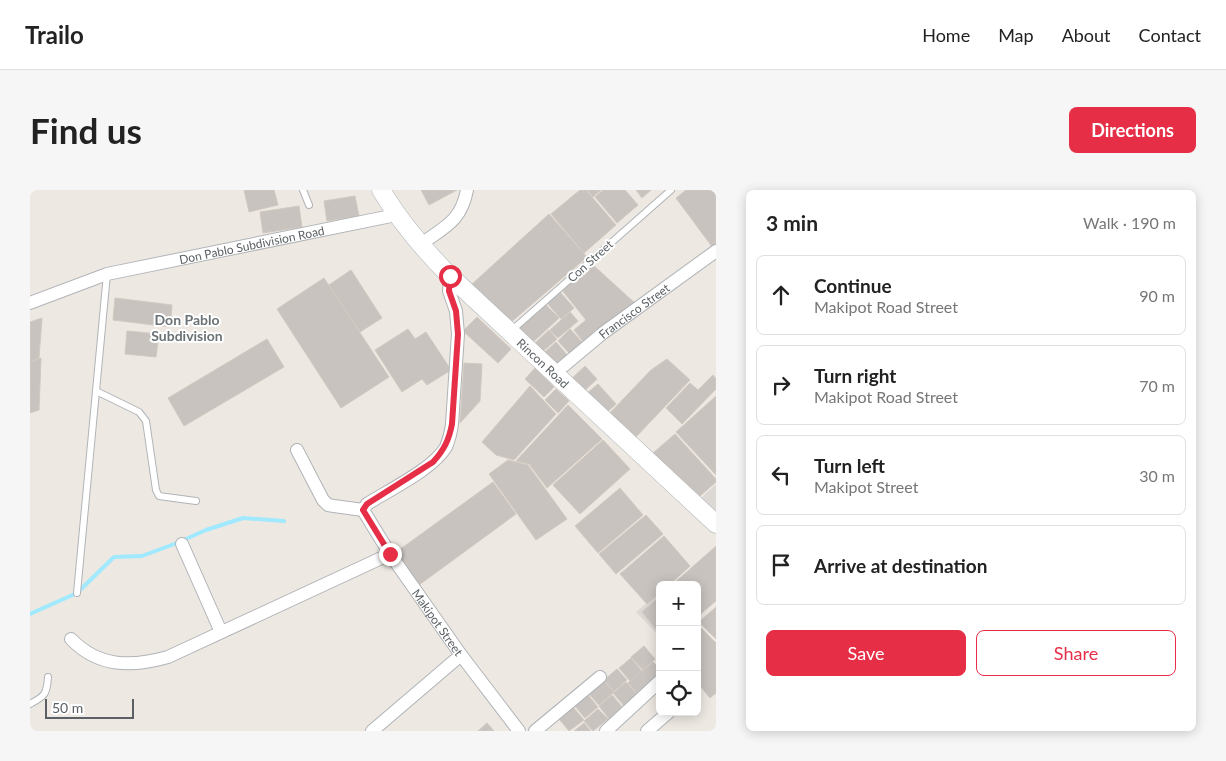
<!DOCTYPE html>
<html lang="en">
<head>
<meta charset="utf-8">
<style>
	body { margin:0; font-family:Lato,sans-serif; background:#f6f6f6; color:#222 }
	.controls { position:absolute; right:15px; bottom:15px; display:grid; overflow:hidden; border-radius:8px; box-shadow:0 2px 12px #0003 }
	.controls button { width:45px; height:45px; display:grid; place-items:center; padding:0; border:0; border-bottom:1px solid #e0e0e0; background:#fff; color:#222; font:25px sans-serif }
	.scale { position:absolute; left:15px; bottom:12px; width:89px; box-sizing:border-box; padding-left:5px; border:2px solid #5a6063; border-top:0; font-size:14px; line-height:18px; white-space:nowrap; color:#5a6063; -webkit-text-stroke:4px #fff; paint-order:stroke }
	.stop { position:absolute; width:15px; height:15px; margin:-11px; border:4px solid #e62f47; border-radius:50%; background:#fff }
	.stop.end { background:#e62f47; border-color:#fff; box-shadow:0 1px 5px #0008 }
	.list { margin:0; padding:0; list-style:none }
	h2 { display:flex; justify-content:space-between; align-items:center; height:65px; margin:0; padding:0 20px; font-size:21px }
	h2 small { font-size:16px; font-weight:400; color:#767676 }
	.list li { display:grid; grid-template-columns:32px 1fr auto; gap:15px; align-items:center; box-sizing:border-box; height:80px; margin:0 10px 10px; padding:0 10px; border:1px solid #e0e0e0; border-radius:8px }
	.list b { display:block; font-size:19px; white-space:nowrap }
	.list p { margin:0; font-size:16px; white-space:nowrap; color:#767676 }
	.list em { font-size:16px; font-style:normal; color:#767676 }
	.actions { display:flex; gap:10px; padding:15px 20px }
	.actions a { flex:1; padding:11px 0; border:1px solid #e62f47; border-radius:8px; text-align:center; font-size:18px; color:#e62f47 }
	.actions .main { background:#e62f47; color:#fff }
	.icon { flex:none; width:28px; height:28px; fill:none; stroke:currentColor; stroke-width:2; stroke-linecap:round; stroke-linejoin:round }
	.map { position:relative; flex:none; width:686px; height:541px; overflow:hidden; border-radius:8px }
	header { display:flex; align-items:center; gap:30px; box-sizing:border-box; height:70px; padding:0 25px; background:#fff; border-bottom:1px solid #e0e0e0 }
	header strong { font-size:24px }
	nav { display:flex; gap:28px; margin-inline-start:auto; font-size:18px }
	.intro { display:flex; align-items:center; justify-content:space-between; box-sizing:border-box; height:120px; padding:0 30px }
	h1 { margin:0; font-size:35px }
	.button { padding:12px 22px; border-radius:8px; background:#e62f47; color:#fff; font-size:18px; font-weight:700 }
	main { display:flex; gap:30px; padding:0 30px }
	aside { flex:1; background:#fff; border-radius:8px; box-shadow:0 2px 12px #0003 }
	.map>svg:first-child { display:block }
	.industrial { fill:#dcd8d4 }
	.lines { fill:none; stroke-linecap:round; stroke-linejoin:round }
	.stream { stroke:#a1e9fe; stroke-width:4 }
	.building { fill:#c8c3bf; stroke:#d2c9c0 }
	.lane-casing { stroke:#b0b4b7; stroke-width:8 }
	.street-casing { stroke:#b0b4b7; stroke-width:14 }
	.secondary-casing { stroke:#afb4b7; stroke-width:19 }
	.lane { stroke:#fff; stroke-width:6 }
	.street { stroke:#fff; stroke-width:12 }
	.secondary { stroke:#fff; stroke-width:18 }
	.route { stroke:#e62f47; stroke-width:6 }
	.labels { text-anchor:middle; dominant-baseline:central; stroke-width:4; stroke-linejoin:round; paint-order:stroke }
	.street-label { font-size:12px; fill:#5a6063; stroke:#fff }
	.neighbourhood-label { font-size:14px; font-weight:bold; fill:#6b7275; stroke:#fff }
</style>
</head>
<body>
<header>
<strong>Trailo</strong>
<nav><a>Home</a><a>Map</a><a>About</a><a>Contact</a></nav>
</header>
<div class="intro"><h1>Find us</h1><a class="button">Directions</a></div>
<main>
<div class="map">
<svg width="686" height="541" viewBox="0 0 686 541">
	<rect width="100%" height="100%" fill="#ede8e2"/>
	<g class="industrial">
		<path d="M686 294V327L668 311Z"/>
		<path d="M630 402V447L606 422Z"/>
	</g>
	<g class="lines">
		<path class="stream" d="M0 424 47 403 84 367 112 366 147 353 176 340 213 328 254 331"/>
	</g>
	<g class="building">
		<path d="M214 0H244L248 15 219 22Z"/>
		<path d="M391 0H427L399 15Z"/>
		<path d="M550 0H556L586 35 554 63 521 24Z"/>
		<path d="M557 0H571L563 7Z"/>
		<path d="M573 0H595L608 15 587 33 565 7Z"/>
		<path d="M606 0H621L612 8Z"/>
		<path d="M656 0H686V56L683 58 646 8Z"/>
		<path d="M325 6 329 26 297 31 294 11Z"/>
		<path d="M269 16 272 37 233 43 230 22Z"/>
		<path d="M519 24 557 67 480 133 441 95Z"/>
		<path d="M563 75 607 115 555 154 544 140 556 130 532 100Z"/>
		<path d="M321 80 352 128 330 142 299 95Z"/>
		<path d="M294 88 359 187 311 218 247 119Z"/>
		<path d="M530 102 544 118 531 129 517 113Z"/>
		<path d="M85 108 142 115 140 137 83 130Z"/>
		<path d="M515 114 529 128 502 153 489 139Z"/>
		<path d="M540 122 548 131 528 148 520 140Z"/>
		<path d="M447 127 481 159 468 173 433 141Z"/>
		<path d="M12 128 9 168 0 172V132Z"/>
		<path d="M378 139 385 149 396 142 421 180 397 195 392 189 372 202 345 160Z"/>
		<path d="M540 139 553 153 540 164 528 151Z"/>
		<path d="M519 140 527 149 511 163 503 155Z"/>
		<path d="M97 141 129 144 126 167 95 164Z"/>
		<path d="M237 149 254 177 154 236 138 208Z"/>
		<path d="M526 152 538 166 527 176 515 162Z"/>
		<path d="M11 168 9 220 0 223V172Z"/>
		<path d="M637 169 660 190 604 249 578 225 621 180Z"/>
		<path d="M434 173 452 174 450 211 430 233Z"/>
		<path d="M555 176 567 189 550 205 538 192Z"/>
		<path d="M505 178 524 197 514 207 495 189Z"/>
		<path d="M683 185 686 189V199L652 234 636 218 660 193 668 200Z"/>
		<path d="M568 194 586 214 575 224 556 204Z"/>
		<path d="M500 196 526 224 484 270 466 265 452 252Z"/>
		<path d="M526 199 539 211 528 223 515 210Z"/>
		<path d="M686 206V285L646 242Z"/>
		<path d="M538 215 572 249 517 298 499 274 486 271Z"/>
		<path d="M645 244 686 289V292L670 306 623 263Z"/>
		<path d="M573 250 600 279 550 324 523 295Z"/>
		<path d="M478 270 498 275 537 329 506 350 459 284Z"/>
		<path d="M463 292 486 324 389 395 365 363Z"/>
		<path d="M590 298 613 325 568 363 545 336Z"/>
		<path d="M616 325 633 344 586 384 569 364Z"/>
		<path d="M634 346 660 376 639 395H630V403L617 414 590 384Z"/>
		<path d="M686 356V411L667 427V395H642Z"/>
		<path d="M630 406V444L612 422Z"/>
		<path d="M686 417V449L669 432Z"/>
		<path d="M667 434 686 453V503L680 508 667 492Z"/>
		<path d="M614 456 625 469 613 480 601 467Z"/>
		<path d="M601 468 612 481 600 491 589 478Z"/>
		<path d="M623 472 630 479V486L608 504 598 493Z"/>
		<path d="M587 479 597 490 584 501 574 490Z"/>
		<path d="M573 490 584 502 569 515 558 503Z"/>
		<path d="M596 492 608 505 595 517 583 503Z"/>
		<path d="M557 504 568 517 555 528 544 515Z"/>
		<path d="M582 505 593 518 580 530 569 516Z"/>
		<path d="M543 517 554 530 539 541 529 529Z"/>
		<path d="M568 519 578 529 563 541 554 531Z"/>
		<path d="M457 533 464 541H448Z"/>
		<path d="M554 533 561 541H544Z"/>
	</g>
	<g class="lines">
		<g class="lane-casing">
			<g id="lane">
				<path d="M273 0 279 15"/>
				<path d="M481 141 641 0"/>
				<path d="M66 201 109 222 116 231 126 300 129 306 166 311"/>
				<path d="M47 403 77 84"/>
				<path d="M0 514C15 506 17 504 18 487"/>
			</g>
		</g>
		<g class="street-casing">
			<g id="street">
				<path d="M390 55C414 37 431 32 437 0"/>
				<path id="s1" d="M0 113 77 84 366 25"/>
				<path id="s2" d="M524 184 573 143 686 61"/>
				<path d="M267 260 293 310 298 315 304 316 333 320"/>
				<path d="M333 320 337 314C359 300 403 279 416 257 419 250 421 242 422 234L428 144 426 121 419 101 420 86"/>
				<path id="s3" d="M333 320 360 364 431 465 489 541"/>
				<path d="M152 354 191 442"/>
				<path d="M41 449C69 478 102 477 138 467L360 364"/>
				<path d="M342 541 431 465"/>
				<path d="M505 541 570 487"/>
				<path d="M576 541 630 491"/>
				<path d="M617 541 639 522"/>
			</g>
		</g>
		<g class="secondary-casing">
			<g id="secondary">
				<path id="s4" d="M351 0C371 33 393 59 420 86L686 334"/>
			</g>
		</g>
		<use href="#lane" class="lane"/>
		<use href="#street" class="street"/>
		<use href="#secondary" class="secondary"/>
	</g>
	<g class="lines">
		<path class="route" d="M360 364 333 320 337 314 403 272C414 260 419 250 422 234L428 144 426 121 419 101 420 86"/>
	</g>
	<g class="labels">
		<g class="street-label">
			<text stroke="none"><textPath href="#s1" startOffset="230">Don Pablo Subdivision Road</textPath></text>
			<text transform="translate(560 71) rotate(-42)">Con Street</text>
			<text stroke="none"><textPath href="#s2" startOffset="102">Francisco Street</textPath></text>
			<text stroke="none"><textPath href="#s4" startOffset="238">Rincon Road</textPath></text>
			<text stroke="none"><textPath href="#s3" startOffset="135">Makipot Street</textPath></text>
		</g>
		<g class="neighbourhood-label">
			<text x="157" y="129">Don Pablo<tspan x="157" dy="16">Subdivision</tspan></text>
		</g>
	</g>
</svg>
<div class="controls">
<button>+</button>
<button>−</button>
<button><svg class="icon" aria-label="locate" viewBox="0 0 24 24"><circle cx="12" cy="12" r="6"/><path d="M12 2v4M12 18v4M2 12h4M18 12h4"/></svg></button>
</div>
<div class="scale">50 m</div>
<div class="stop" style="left:420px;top:86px"></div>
<div class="stop end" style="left:360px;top:364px"></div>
</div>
<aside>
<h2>3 min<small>Walk · 190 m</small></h2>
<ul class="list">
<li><svg class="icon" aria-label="ahead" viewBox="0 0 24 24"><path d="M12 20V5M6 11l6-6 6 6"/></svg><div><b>Continue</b><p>Makipot Road Street</p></div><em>90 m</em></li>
<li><svg class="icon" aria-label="right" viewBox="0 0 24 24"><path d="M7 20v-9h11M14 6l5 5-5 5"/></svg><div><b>Turn right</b><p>Makipot Road Street</p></div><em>70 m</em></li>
<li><svg class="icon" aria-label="left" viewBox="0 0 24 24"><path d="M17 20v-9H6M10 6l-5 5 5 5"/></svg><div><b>Turn left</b><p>Makipot Street</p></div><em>30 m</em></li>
<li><svg class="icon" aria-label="arrive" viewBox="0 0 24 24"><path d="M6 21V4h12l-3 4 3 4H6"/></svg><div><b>Arrive at destination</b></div></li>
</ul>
<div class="actions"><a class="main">Save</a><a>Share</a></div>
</aside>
</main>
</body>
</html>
